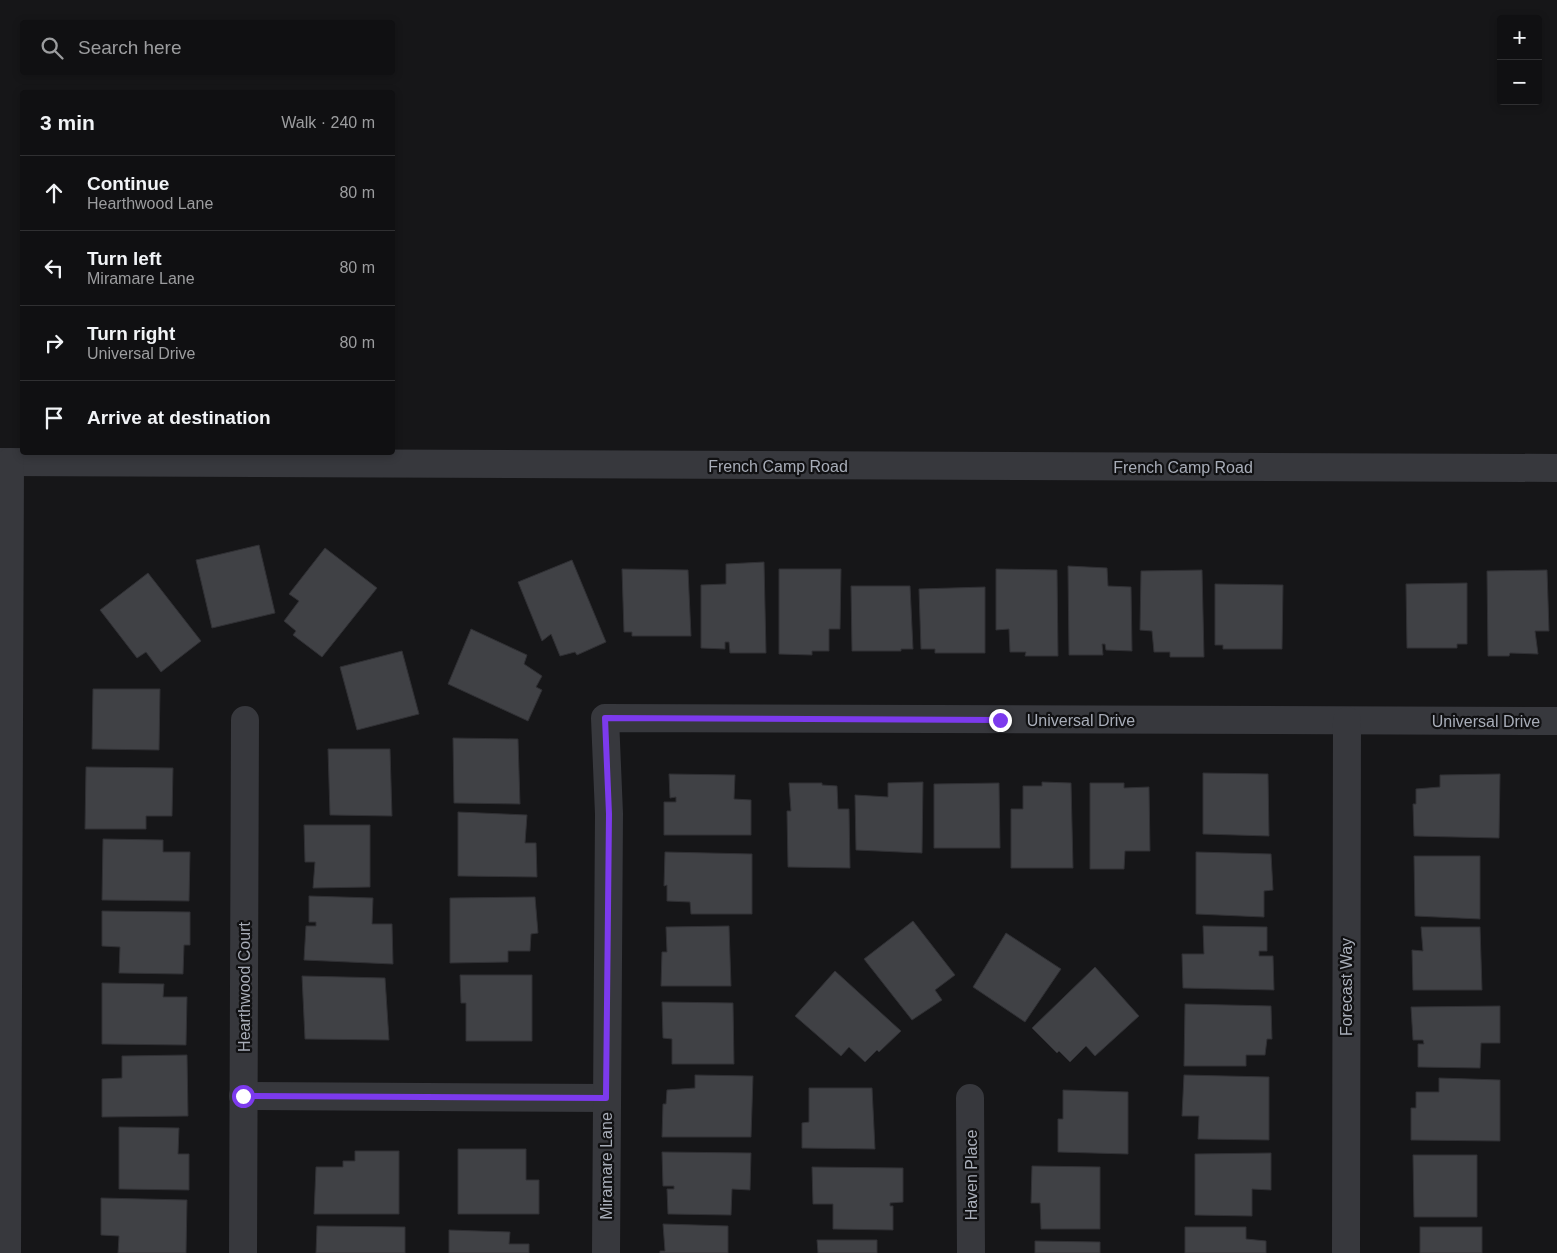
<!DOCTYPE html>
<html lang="en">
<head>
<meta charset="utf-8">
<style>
	body { margin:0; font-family:Arial,sans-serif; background:#19191b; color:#f1f3f6 }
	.controls { position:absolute; right:15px; top:15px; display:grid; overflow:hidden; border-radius:5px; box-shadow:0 2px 8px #0003 }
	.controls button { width:45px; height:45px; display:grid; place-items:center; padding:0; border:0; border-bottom:1px solid #303032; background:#101012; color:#f1f3f6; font:25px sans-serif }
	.stop { position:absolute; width:15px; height:15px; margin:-11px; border:4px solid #7c3aed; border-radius:50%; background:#fff }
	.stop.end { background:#7c3aed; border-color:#fff; box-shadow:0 1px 5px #0008 }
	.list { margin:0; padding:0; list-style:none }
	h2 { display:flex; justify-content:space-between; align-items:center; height:65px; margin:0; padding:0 20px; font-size:21px }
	h2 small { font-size:16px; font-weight:400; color:#9c9d9f }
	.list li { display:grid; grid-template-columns:32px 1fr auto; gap:15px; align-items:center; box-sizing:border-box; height:75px; padding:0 20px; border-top:1px solid #303032 }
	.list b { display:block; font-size:19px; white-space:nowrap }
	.list p { margin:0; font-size:16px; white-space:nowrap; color:#9c9d9f }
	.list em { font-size:16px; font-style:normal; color:#9c9d9f }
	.icon { flex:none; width:28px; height:28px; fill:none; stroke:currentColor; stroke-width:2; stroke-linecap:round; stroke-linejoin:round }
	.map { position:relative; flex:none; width:1557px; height:1253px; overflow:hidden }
	.search { position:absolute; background:#101012; box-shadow:0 2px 8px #0003; left:20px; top:20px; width:375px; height:55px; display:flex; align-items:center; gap:12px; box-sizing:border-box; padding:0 18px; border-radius:5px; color:#9c9d9f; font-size:19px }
	.panel { position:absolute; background:#101012; box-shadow:0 2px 8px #0003; left:20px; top:90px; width:375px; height:365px; border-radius:5px }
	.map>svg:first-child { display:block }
	.building { fill:#404145; stroke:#303034 }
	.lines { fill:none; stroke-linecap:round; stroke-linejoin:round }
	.minor { stroke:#37383d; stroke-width:28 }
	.route { stroke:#7c3aed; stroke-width:6 }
	.labels { text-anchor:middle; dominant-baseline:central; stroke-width:4.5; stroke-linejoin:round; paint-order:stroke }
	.street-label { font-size:16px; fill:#a8adb8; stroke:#111113 }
</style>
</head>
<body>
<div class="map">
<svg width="1557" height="1253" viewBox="0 0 1557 1253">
	<rect width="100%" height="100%" fill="#161618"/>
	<g class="building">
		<path d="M259 545 275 613 212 628 196 560Z"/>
		<path d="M325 548 377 588 322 657 293 635 296 631 284 621 299 601 289 594Z"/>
		<path d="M572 560 606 642 577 655 575 652 560 656 551 634 542 641 518 582Z"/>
		<path d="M764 562 766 653H730L729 642H725V649L701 648V585L726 584V564Z"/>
		<path d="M1068 566 1107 568 1108 586 1131 587 1132 651 1106 650 1105 644H1102L1103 655H1069Z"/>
		<path d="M622 569 688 570 691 636H632V632H624Z"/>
		<path d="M779 569H841L840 629H829V651H812V655L779 654Z"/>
		<path d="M996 569 1057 570 1058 656H1025L1026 652H1010L1009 629 996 630Z"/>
		<path d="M1202 570 1204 657H1170V652H1154L1152 631 1140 630 1141 571Z"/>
		<path d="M1547 570 1549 631H1535L1538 654 1510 653 1509 656H1488L1487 571Z"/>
		<path d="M148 573 201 641 161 672 146 652 137 658 100 610Z"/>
		<path d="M1467 583V644H1457V648H1407L1406 584Z"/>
		<path d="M1215 584 1283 585 1282 649H1223V645H1215Z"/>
		<path d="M851 586H910L913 649H901V651H852Z"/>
		<path d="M985 587V653H935V649H921L919 589Z"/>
		<path d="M471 629 527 655 524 664 542 676 536 687 542 690 528 721 448 684Z"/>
		<path d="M402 651 419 714 357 730 340 667Z"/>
		<path d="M93 689H160L159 750 92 749Z"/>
		<path d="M453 738 518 739 520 804 454 803Z"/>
		<path d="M328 749H390L392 816 330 815Z"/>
		<path d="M86 767 173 768 172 816H146V829H85Z"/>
		<path d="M1203 773 1268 774 1269 836 1203 834Z"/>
		<path d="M669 774 735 775 734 799 751 800V835H664V802H676V797L670 798Z"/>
		<path d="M1500 774 1499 838 1414 836 1413 804H1416V789L1440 787V775Z"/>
		<path d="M923 782 922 853 856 850 855 795 888 797V783Z"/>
		<path d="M1042 782 1071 783 1073 868H1011V809H1023V786H1042Z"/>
		<path d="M789 783H822V785L837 786 838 809H849L850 868 788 867 787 811H791Z"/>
		<path d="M999 783 1000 848H934V784Z"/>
		<path d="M1090 783H1124V788L1149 787 1150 851H1125L1124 869H1090Z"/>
		<path d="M458 812 527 815 525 843H536L537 877 458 876Z"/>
		<path d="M304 825H370V887L313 888 315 862H305Z"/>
		<path d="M103 839 163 840V852H190L189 901 102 900Z"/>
		<path d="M665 852 752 854V914H691L690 902 667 901V885L664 886Z"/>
		<path d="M1196 852 1271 854 1273 890 1264 891V917L1196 914Z"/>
		<path d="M1414 856H1480V919L1415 916Z"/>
		<path d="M309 896 373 898 372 924H392L393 964 304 960 306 926H316V922H309Z"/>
		<path d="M535 897 538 933 531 934 530 951H508V962L450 963V898Z"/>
		<path d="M102 911 190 912V945H184L183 974 119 973 120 947 102 946Z"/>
		<path d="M913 921 955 975 935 990 942 1000 912 1020 864 959Z"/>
		<path d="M729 926 731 986H661L662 952H667L666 927Z"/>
		<path d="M1203 926 1267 927V951H1259V956H1273L1274 990 1183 988 1182 954H1204Z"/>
		<path d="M1421 927H1480L1482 990H1413L1412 950 1423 951Z"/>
		<path d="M1006 933 1061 969 1025 1022 973 987Z"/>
		<path d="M1095 967 1139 1016 1095 1056 1086 1046 1070 1062 1059 1051 1057 1053 1032 1028Z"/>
		<path d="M835 971 901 1031 879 1052 877 1050 865 1062 849 1047 841 1056 795 1016Z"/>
		<path d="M460 975H532V1041H466V1003H461Z"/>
		<path d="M302 976 385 978 389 1040 305 1039Z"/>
		<path d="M102 983 164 984 163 997H187L186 1045 102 1044Z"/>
		<path d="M662 1002 733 1003 734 1064H672V1039L663 1038Z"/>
		<path d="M1185 1004 1271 1006 1272 1039H1267L1265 1055H1246V1066H1184Z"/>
		<path d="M1500 1006V1043H1481L1480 1068 1418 1067V1044H1424L1423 1040H1413L1411 1007Z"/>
		<path d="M187 1055 188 1116 102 1117V1079L122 1078V1056Z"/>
		<path d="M695 1075 753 1076 751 1137H662L663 1104H666L667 1090 695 1088Z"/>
		<path d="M1184 1075 1269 1077V1140L1198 1139 1199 1116H1182Z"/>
		<path d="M1439 1078 1500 1080V1141L1411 1140V1108H1416V1092H1439Z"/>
		<path d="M809 1088H872L875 1149 802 1148V1123L809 1122Z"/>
		<path d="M1063 1090 1128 1092V1154L1058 1152V1119H1063Z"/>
		<path d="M119 1127 179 1128 178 1154H189V1190L119 1189Z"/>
		<path d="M458 1149H526V1180H539V1214H458Z"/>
		<path d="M355 1151H399V1214H314L316 1167H343V1161H355Z"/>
		<path d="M662 1152 751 1153 750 1190 732 1189 731 1215 668 1214 667 1189H674V1186H663Z"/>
		<path d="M1271 1153V1190L1252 1189V1216L1195 1215V1154Z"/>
		<path d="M1413 1155H1477V1217H1414Z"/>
		<path d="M1032 1166 1100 1167V1229H1041L1040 1203H1031Z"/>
		<path d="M812 1167 903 1168V1202L890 1203V1206H893V1230L833 1229V1204H813Z"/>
		<path d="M101 1198 187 1200 186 1253H118L119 1236 101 1235Z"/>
		<path d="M663 1224 728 1226V1253H660V1251H665Z"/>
		<path d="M317 1226 405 1227V1253H316Z"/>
		<path d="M1185 1227H1246V1239L1266 1241V1253H1185Z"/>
		<rect x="1420" y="1227" width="62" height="26"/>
		<path d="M449 1230 510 1232 509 1244H529V1253H449Z"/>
		<path d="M817 1240H877V1253H818Z"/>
		<path d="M1035 1241 1100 1242V1253H1035Z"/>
	</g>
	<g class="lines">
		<g class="minor">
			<path d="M0 462 1557 468"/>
			<path d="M243 1096 606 1098"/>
			<path d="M970 1098 971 1253"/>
			<path d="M7 1253 10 462"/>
			<path d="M243 1253 245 720"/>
			<path d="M606 1253 609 814 605 718 1557 721"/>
			<path d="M1346 1253 1347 721"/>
		</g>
	</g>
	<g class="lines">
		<path class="route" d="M243 1096 606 1098 609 814 605 718 1000 720"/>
	</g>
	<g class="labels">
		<g class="street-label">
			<text x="778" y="466">French Camp Road</text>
			<text x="1183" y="467">French Camp Road</text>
			<text x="1081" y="720">Universal Drive</text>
			<text x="1486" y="721">Universal Drive</text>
			<text transform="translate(244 987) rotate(-90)">Hearthwood Court</text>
			<text transform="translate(1346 987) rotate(-90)">Forecast Way</text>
			<text transform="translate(606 1166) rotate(-90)">Miramare Lane</text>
			<text transform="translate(971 1175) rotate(-90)">Haven Place</text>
		</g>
	</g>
</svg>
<div class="controls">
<button>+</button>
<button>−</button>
</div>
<div class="stop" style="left:243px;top:1096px"></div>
<div class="stop end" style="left:1000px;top:720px"></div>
<div class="search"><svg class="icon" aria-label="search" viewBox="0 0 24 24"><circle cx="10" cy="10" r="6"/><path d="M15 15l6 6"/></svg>Search here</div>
<section class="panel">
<h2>3 min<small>Walk · 240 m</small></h2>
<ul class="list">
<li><svg class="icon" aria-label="ahead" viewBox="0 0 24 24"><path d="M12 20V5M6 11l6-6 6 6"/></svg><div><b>Continue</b><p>Hearthwood Lane</p></div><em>80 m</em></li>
<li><svg class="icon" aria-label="left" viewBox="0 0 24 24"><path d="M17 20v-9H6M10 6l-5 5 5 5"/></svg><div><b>Turn left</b><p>Miramare Lane</p></div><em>80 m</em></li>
<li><svg class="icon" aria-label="right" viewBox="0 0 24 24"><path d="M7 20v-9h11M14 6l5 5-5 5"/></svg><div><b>Turn right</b><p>Universal Drive</p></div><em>80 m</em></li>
<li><svg class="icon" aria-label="arrive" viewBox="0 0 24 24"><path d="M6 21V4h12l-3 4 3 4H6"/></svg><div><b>Arrive at destination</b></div></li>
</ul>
</section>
</div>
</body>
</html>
